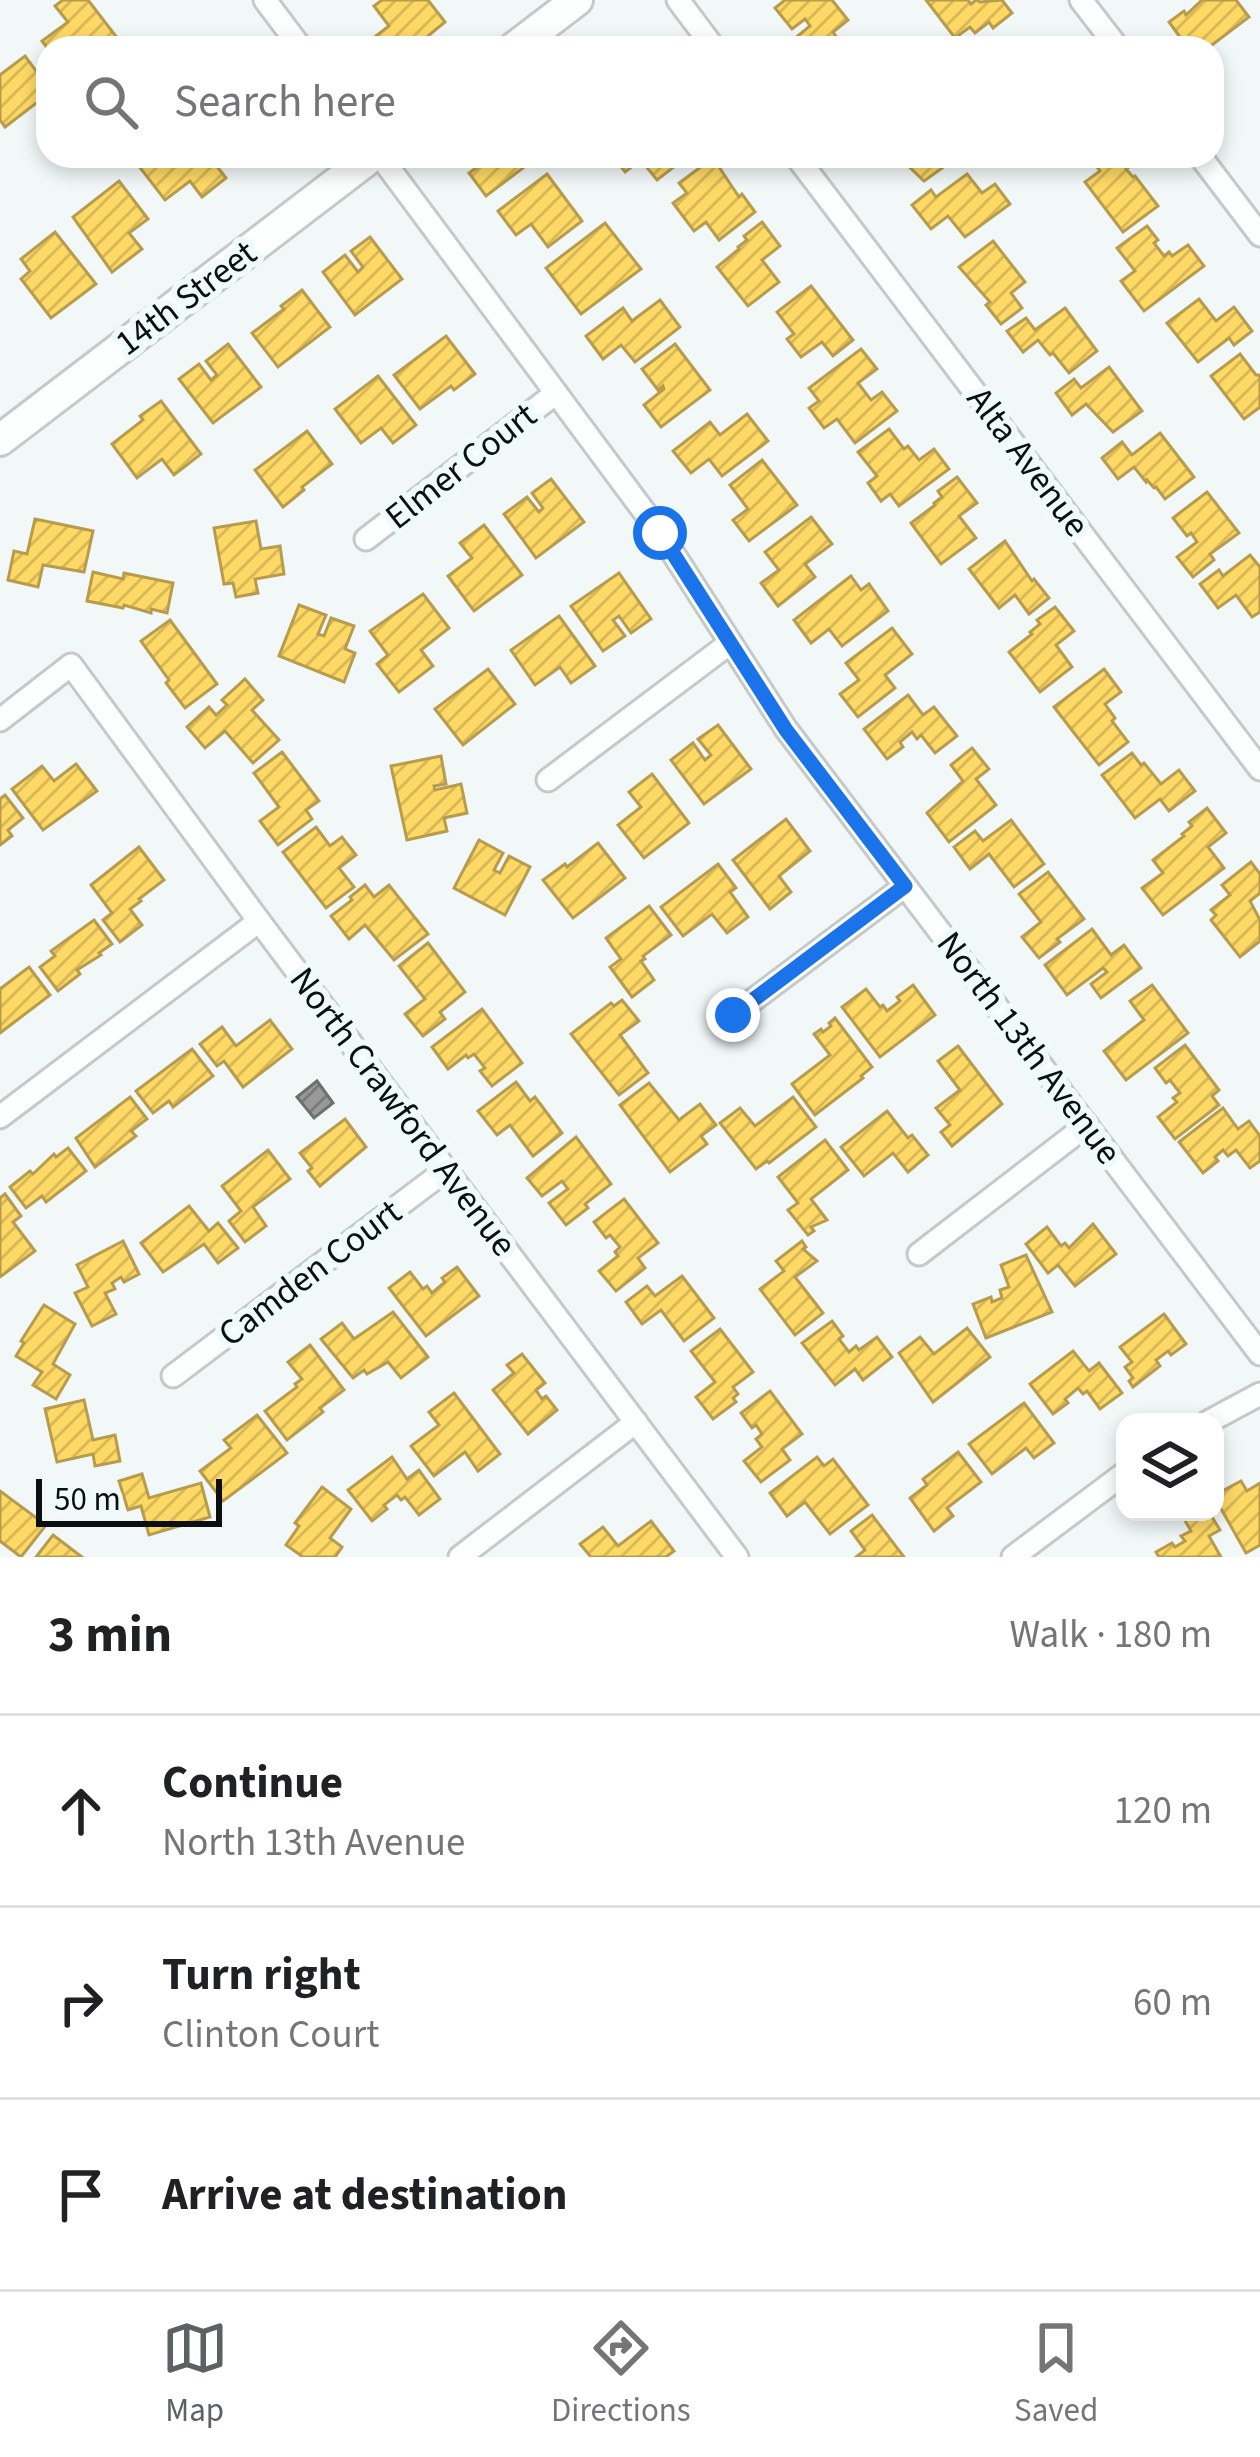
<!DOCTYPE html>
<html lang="en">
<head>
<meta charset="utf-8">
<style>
	body { margin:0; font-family:"Source Sans 3",sans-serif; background:#f6f6f6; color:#202124 }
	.controls { position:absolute; right:36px; bottom:36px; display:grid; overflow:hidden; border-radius:24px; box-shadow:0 6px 18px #0003 }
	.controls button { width:108px; height:108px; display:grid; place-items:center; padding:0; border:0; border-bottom:3px solid #e0e0e0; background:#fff; color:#202124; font:60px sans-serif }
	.scale { position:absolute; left:36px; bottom:30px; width:186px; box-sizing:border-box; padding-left:12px; border:6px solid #0c0f0f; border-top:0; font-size:33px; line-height:42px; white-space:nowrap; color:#0c0f0f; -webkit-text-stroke:9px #effbfa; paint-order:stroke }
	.stop { position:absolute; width:36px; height:36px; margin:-27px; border:9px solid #1a73e8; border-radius:50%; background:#fff }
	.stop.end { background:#1a73e8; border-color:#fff; box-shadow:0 3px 12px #0008 }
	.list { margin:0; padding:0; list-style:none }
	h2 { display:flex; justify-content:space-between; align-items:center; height:156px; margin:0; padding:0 48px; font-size:51px }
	h2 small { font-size:39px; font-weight:400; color:#757577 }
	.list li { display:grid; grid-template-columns:78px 1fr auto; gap:36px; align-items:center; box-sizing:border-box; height:192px; padding:0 48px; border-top:3px solid #e0e0e0 }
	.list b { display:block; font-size:45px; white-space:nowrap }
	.list p { margin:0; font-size:39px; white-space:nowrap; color:#757577 }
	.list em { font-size:39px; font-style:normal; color:#757577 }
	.icon { flex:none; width:66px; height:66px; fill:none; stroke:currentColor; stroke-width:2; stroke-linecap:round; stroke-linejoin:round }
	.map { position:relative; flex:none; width:1260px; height:1557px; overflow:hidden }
	.search { position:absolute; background:#fff; box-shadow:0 6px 18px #0003; left:36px; right:36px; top:36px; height:132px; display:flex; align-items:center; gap:30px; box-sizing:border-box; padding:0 42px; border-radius:36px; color:#757577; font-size:45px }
	.sheet { height:732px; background:#fff }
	nav { display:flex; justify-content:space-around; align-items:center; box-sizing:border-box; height:168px; border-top:3px solid #e0e0e0; background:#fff; font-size:33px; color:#757577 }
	nav a { display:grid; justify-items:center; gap:6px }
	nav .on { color:#5c6161 }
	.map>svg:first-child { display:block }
	.homes { fill:url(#homes-hatch); stroke:#b69c4c; stroke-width:3 }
	.industry { fill:url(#industry-hatch); stroke:#6f7070; stroke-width:3 }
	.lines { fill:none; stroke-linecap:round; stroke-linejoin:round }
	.street-casing { stroke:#c5c9c9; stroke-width:27 }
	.secondary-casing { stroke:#c5c9c9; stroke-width:36 }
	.street { stroke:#fdfefe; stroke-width:21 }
	.secondary { stroke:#fdfefe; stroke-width:30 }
	.route { stroke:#1a73e8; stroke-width:15 }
	.labels { text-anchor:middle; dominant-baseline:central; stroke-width:12; stroke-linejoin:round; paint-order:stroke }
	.street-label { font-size:36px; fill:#0c0f0f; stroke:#effbfa }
</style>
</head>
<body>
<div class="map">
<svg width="1260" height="1557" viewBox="0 0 1260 1557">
	<defs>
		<pattern id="homes-hatch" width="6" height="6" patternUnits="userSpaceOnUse" patternTransform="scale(3)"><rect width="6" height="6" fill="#ffd966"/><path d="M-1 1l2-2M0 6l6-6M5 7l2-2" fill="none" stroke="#d9b957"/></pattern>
		<pattern id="industry-hatch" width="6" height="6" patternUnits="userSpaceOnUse" patternTransform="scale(3)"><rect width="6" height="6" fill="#999"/><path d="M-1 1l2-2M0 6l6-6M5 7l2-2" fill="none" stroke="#7b7b7b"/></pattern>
	</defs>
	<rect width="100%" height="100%" fill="#f2f8f8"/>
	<g class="homes">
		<path d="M63 0H88L118 39 106 48 48 49 42 41 68 22 55 6Z"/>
		<path d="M382 0H428L445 22 417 45 419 48H379L372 39 389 26 374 6Z"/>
		<path d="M785 0H832L848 20 833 32 837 38 824 48H791L788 44 810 26 805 19 792 29 775 8Z"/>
		<path d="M926 0H968L971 4 976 0 980 2 1002 0 1012 13 993 28 989 22 975 33 970 27 955 38Z"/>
		<path d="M1202 0H1236L1249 17 1208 48H1188L1169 22 1184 11 1186 15Z"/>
		<path d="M25 56 48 87V94L5 127 0 120V75Z"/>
		<path d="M149 156H209L226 178 202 197 190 181 165 200 138 165Z"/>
		<path d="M484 156H513L523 168 486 196 469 173 487 160Z"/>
		<path d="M613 156H688L657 180 641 160 625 172Z"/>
		<path d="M898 156H948L952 161 924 181Z"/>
		<path d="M1105 156H1121L1129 167 1126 169 1133 177 1135 176 1158 206 1123 232 1085 182 1100 171 1095 164Z"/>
		<path d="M713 158 739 197 742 194 755 212 719 240 706 222 694 231 673 203 687 193 679 183Z"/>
		<path d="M547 174 582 221 548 247 531 224 516 235 498 211Z"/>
		<path d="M967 174 982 193 995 184 1010 204 965 237 948 216 931 229 912 205 931 190 936 197Z"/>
		<path d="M119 181 148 219 129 233 142 249 112 272 73 217Z"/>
		<path d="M762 222 780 246 762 260 779 282 748 306 717 267 739 249 738 247 747 240 744 236Z"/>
		<path d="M605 223 641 269 581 314 546 268Z"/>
		<path d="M1147 226 1158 240 1154 243 1164 256 1169 252 1172 256 1188 245 1204 266 1144 311 1121 281 1135 271 1117 248Z"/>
		<path d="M55 232 96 284 51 318 21 279 30 271 21 259Z"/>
		<path d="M370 237 402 279 355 315 323 272 345 255 358 272 363 267 351 251Z"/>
		<path d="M993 241 1025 282 1011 293 1022 308 1001 324 986 305 990 302 959 267Z"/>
		<path d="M811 286 853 340 833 356 822 342 801 357 787 339 794 334 777 312Z"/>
		<path d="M302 290 330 327 278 367 252 333 284 309 281 306Z"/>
		<path d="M1199 299 1216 321 1234 307 1252 331 1234 345 1229 338 1198 362 1167 323Z"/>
		<path d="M660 300 680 327 635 362 621 345 603 359 586 336 623 308 632 321Z"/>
		<path d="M1065 308 1097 351 1069 373 1053 353 1050 355 1038 340 1023 352 1007 331 1026 318 1035 330Z"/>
		<path d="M446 336 475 374 454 390 451 386 420 409 394 375Z"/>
		<path d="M228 344 261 387 213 423 179 379 199 364 211 380 217 375 206 361Z"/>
		<path d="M675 344 710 390 661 427 644 405 664 389 663 386 658 390 642 369Z"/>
		<path d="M861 349 877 369 858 383 871 400 882 392 897 411 855 443 837 419 824 428 809 408 819 401 809 388Z"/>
		<path d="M1240 354 1256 375H1260V407L1244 419 1211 376Z"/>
		<path d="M1109 367 1142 411 1113 432 1086 404 1072 415 1056 393 1074 379 1081 388Z"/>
		<path d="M378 376 416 425 393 443 381 428 361 443 335 409Z"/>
		<path d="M161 401 201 454 174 475 162 459 137 478 112 444 143 420 140 416Z"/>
		<path d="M747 414 768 441 722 476 709 459 691 473 673 451 710 422 720 435Z"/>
		<path d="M889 429 904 449 908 446 919 460 934 449 949 469 899 506 890 494 881 501 868 483 877 476 858 452Z"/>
		<path d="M307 431 332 464 302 487 304 490 283 507 255 470Z"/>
		<path d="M1160 433 1194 477 1165 499 1156 487 1154 488 1147 480 1146 482 1134 467 1118 479 1102 458 1122 442 1132 455Z"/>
		<path d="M762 460 797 505 749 541 733 520 748 509 730 485Z"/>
		<path d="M957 477 977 503 959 516 976 538 941 564 911 523 935 505 934 503 942 497 938 491Z"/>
		<path d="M551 479 584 522 536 558 504 514 527 497 539 512 543 508 532 493Z"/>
		<path d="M1207 492 1239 533 1210 554 1214 560 1193 577 1177 557 1197 542 1191 533 1187 536 1173 518Z"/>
		<path d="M811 517 832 544 805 564 815 577 778 606 761 583 779 570 765 552Z"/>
		<path d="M35 519 93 531 84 572 43 565 38 587 8 580 14 551 27 554Z"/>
		<path d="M256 521 261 549 280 546 284 574 255 579 258 593 236 597 233 583 224 584 214 528Z"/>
		<path d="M484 525 522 575 474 611 448 576 472 558 460 543Z"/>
		<path d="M1005 541 1032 581 1034 579 1049 598 1029 614 1015 595 999 608 969 569Z"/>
		<path d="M1250 555 1260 567V612L1252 617 1236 595 1218 608 1200 584 1219 570 1223 576Z"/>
		<path d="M93 572 123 579 124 573 173 583 167 613 151 609V613L124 605 123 608 87 601Z"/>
		<path d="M619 573 651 619 631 633 619 616 613 620 625 636 603 651 571 606Z"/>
		<path d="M851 576 861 590 869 584 888 611 842 646 829 629 811 643 794 620Z"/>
		<path d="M423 594 449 628 421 650 433 666 399 692 377 664 388 655 370 631Z"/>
		<path d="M299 605 326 615 318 634 324 636 331 618 354 626 345 649 355 653 344 682 279 656Z"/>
		<path d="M1055 607 1074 631 1056 645 1072 667 1040 692 1009 652 1032 634 1030 632 1040 624 1037 620Z"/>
		<path d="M559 616 595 666 571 683 560 667 535 685 511 650Z"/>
		<path d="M170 620 217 684 185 708 166 683 169 680 141 641Z"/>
		<path d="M892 628 912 654 885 675 895 688 858 717 840 694 859 680 846 663Z"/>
		<path d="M488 669 515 704 463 745 435 709Z"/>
		<path d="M1104 669 1121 692 1105 704 1115 718 1112 721 1128 742 1099 765 1054 707Z"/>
		<path d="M245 679 263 700 252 710 279 740 253 763 225 731 205 748 187 727 209 707 216 715 227 705 222 700Z"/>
		<path d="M908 695 923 715 934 707 957 736 935 753 921 735 917 739 912 732 900 742 903 747 887 759 864 729Z"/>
		<path d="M718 725 751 769 704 804 671 760 693 743 705 760 711 755 698 739Z"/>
		<path d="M972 748 989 769 976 779 996 805 949 842 927 813 963 781 951 765Z"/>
		<path d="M282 752 319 801 306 810 312 819 278 845 260 821 279 807 254 773Z"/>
		<path d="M1132 753 1141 765 1144 763 1161 784 1179 770 1195 791 1169 811 1160 799 1135 818 1102 775Z"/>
		<path d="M441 756 446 784 434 786 435 790 461 784 467 813 444 818 447 831 407 840 391 766Z"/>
		<path d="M76 764 97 791 43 830 12 789 42 766 54 781Z"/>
		<path d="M652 774 689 823 644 858 618 825 641 807 629 792Z"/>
		<path d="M5 795 23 818 8 830 12 836 0 845V799Z"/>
		<path d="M1207 808 1226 833 1208 847 1224 868 1163 915 1142 888 1163 873 1153 860 1184 836 1182 834 1192 826 1189 822Z"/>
		<path d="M786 819 810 851 779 876 791 892 770 909 733 860Z"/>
		<path d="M1011 820 1044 864 1014 887 989 854 970 869 954 847 975 831 983 841Z"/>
		<path d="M316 827 330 846 342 837 356 855 339 868 354 887 326 908 283 852Z"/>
		<path d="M479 840 503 853 494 870 500 873 509 856 530 867 505 915 454 888Z"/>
		<path d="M598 843 625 878 573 918 543 880 565 864 567 867Z"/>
		<path d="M139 847 164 880 139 899 141 901 130 909 142 925 120 942 103 920 112 913 91 885Z"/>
		<path d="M1251 862 1260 874V893L1250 901 1260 920V941L1240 957 1211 920 1216 915 1211 910 1230 895 1222 885Z"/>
		<path d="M718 864 736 888 730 892 748 917 727 933 712 914 683 936 661 907Z"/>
		<path d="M1048 872 1084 919 1057 939 1060 942 1039 958 1022 937 1041 922 1019 894Z"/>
		<path d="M365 885 374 897 389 885 428 934 394 960 365 925 349 939 331 916 352 900 350 897Z"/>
		<path d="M649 906 671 935 643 956 645 959 641 961 654 980 632 997 610 967 621 959 606 938Z"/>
		<path d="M94 920 112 944 99 953 101 955 77 970 80 974 58 991 40 967 55 956 51 951Z"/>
		<path d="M1092 929 1111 955 1124 945 1141 968 1101 998 1091 984 1107 972 1103 968 1067 995 1045 965Z"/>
		<path d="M428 943 465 992 440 1012 445 1019 423 1036 405 1014 425 999 399 966Z"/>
		<path d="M29 967 50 995 0 1033V989Z"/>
		<path d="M913 985 935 1015 880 1057 842 1007 866 989 880 1007 883 1005 887 1011 900 1001 897 997Z"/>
		<path d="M1152 985 1188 1033 1126 1080 1104 1051 1144 1020 1130 1001Z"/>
		<path d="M622 1000 639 1021 620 1035 648 1073 619 1095 571 1034 611 1003 614 1006Z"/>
		<path d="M482 1009 522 1063 492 1086 480 1071 485 1068 474 1054 468 1058 466 1055 448 1069 432 1047Z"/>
		<path d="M835 1018 872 1067 861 1076 863 1078 815 1115 792 1084 830 1055 814 1034 821 1029 823 1032 831 1026 829 1023Z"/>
		<path d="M270 1020 292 1049 243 1087 224 1061 217 1066 200 1044 222 1027 236 1046Z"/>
		<path d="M1185 1045 1219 1090 1212 1096 1219 1105 1175 1139 1158 1117 1177 1102 1173 1098 1180 1093 1170 1080 1166 1083 1155 1068Z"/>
		<path d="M958 1046 1002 1104 952 1146 941 1132 950 1125 936 1108 960 1090 938 1061Z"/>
		<path d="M192 1049 213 1076 173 1107 169 1101 153 1113 136 1091Z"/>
		<path d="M516 1082 530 1101 535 1097 562 1133 533 1156 510 1125 497 1135 478 1111Z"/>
		<path d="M649 1083 679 1120 700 1104 716 1125 701 1136 707 1144 670 1172 620 1105Z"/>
		<path d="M130 1097 147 1119 131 1131 136 1136 95 1167 76 1138Z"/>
		<path d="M793 1097 816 1127 769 1163 767 1161 756 1169 720 1123 740 1108 755 1126Z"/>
		<path d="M1223 1108 1238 1129 1249 1121 1260 1136V1161L1250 1168 1236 1150 1228 1156 1223 1150 1215 1157 1218 1161 1203 1173 1179 1142Z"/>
		<path d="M887 1111 908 1138 912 1135 928 1155 908 1172 893 1153 864 1176 841 1147Z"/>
		<path d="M345 1119 366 1147 320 1186 308 1171 312 1168 300 1153Z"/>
		<path d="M576 1137 611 1184 585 1204 588 1208 566 1225 549 1203 568 1189 562 1181 542 1196 527 1178Z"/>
		<path d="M825 1140 848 1170 811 1199 827 1220 811 1227 814 1231 808 1235 788 1210 798 1203 778 1177Z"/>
		<path d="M68 1148 86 1171 46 1202 42 1196 26 1208 10 1187 30 1171 33 1174 54 1154 56 1157Z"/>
		<path d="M268 1150 290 1179 253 1207 266 1226 245 1242 229 1221 241 1211 222 1186Z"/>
		<path d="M5 1194 21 1216 13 1222 35 1251 0 1277V1198Z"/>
		<path d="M624 1199 658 1243 638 1258 645 1268 616 1291 599 1271 618 1256 615 1252 620 1247 610 1235 606 1238 594 1222Z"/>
		<path d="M189 1206 209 1231 218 1223 238 1248 218 1263 204 1244 163 1272 141 1243Z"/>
		<path d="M1093 1224 1116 1254 1075 1286 1058 1265 1048 1273 1026 1244 1047 1227 1061 1246 1065 1243 1069 1248Z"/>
		<path d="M123 1241 139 1274 124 1282 121 1277 112 1283 115 1289 105 1293 116 1314 92 1326 75 1293 88 1287 77 1265Z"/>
		<path d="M802 1241 806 1247 803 1249 817 1261 795 1277 823 1313 795 1335 760 1289 784 1271 776 1261Z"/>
		<path d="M1026 1255 1052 1312 986 1338 973 1304 991 1297 992 1302 1002 1298 1000 1290 1009 1287 1001 1265Z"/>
		<path d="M457 1267 479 1296 426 1336 389 1288 410 1272 423 1289 427 1286 432 1293 445 1282 442 1278Z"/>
		<path d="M682 1276 714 1318 684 1341 661 1310 642 1324 626 1302 647 1286 655 1296Z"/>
		<path d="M44 1305 75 1324 53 1364 70 1375 56 1399 33 1385 42 1372 16 1356 24 1343 21 1341Z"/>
		<path d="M393 1312 428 1357 401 1378 388 1362 367 1374 364 1370 353 1378 321 1339 342 1323 354 1339Z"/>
		<path d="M1164 1314 1186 1344 1171 1355 1168 1351 1156 1360 1160 1366 1133 1387 1129 1381 1133 1378 1125 1367 1132 1362 1120 1347Z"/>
		<path d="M832 1321 843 1336 839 1339 849 1352 856 1346 859 1350 877 1337 892 1357 863 1380 855 1369 835 1385 802 1343Z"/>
		<path d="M967 1328 990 1357 933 1402 899 1353 920 1337 934 1354Z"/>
		<path d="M720 1329 753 1372 733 1387 738 1394 733 1398 736 1402 713 1419 696 1397 715 1382 691 1351Z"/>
		<path d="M310 1345 344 1390 320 1408 323 1412 287 1440 265 1411 297 1387 295 1384 302 1379 288 1362Z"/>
		<path d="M1073 1351 1089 1371 1099 1363 1122 1393 1100 1409 1087 1391 1083 1394 1078 1388 1065 1399 1068 1403 1053 1414 1030 1384Z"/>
		<path d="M522 1354 545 1383 536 1390 542 1399 546 1396 557 1410 528 1434 493 1390 514 1373 507 1365Z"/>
		<path d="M770 1391 802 1434 782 1449 790 1460 761 1482 744 1461 762 1447 756 1439 762 1434 756 1425 752 1428 741 1413Z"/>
		<path d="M454 1393 500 1454 478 1471 465 1452 434 1476 411 1446 439 1425 429 1412Z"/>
		<path d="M84 1400 93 1440 115 1435 120 1461 95 1466 93 1454 57 1462 45 1409Z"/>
		<path d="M1024 1403 1054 1443 1034 1458 1026 1448 992 1474 969 1444Z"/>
		<path d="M257 1415 287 1453 223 1501 200 1471 231 1448 224 1440Z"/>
		<path d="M958 1452 981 1482 947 1508 953 1516 934 1531 910 1498 927 1485 923 1479Z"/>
		<path d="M392 1457 407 1479 419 1470 440 1499 419 1515 405 1497 401 1500 397 1495 384 1505 387 1509 372 1521 348 1490Z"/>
		<path d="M817 1457 824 1466 833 1459 868 1505 830 1534 805 1502 787 1516 770 1493Z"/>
		<path d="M142 1474 149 1498 201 1483 210 1517 149 1535 141 1506 128 1510 119 1481Z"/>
		<path d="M1241 1481 1247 1491 1260 1483V1545L1246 1553 1215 1498V1495Z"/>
		<path d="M322 1487 351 1509 330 1538 342 1547 335 1557H303L286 1545 299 1526 295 1523Z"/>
		<path d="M0 1491 46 1525 21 1557 0 1541Z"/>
		<path d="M1180 1512H1209L1220 1530 1209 1536 1221 1557H1159L1156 1552 1172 1543 1175 1547 1185 1541 1181 1536 1191 1531Z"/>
		<path d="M872 1515 904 1557H856L865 1550 851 1531Z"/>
		<path d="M651 1521 674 1551 666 1557H591L580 1544 603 1527 618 1546Z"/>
		<path d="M53 1535 82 1557H36Z"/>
	</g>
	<path class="industry" d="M317 1081 333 1103 314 1118 297 1097Z"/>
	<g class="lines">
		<g class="street-casing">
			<g id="street">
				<path d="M265 0 301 48"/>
				<path d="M678 0 714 48"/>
				<path d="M1081 0 1118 48"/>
				<path d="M380 156 660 533 786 729 1260 1354"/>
				<path d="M796 156 1260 769"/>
				<path d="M1200 156 1260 235"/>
				<path d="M366 539 556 393"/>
				<path d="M0 720 71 665 259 921 737 1557"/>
				<path d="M548 780 730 643"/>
				<path d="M733 1015 905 886"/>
				<path d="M0 1117 259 921"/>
				<path d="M919 1254 1087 1125"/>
				<path d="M173 1376 446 1170"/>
				<path d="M1208 1422 1260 1394"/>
				<path d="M460 1557 636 1422"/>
				<path d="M1013 1557 1125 1473"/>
			</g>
		</g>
		<g class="secondary-casing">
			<g id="secondary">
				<path d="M514 48 577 0"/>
				<path d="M0 440 372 156"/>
			</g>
		</g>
		<use href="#street" class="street"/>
		<use href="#secondary" class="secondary"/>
	</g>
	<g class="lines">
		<path class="route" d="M660 533 786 730 905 886 733 1015"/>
	</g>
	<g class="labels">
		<g class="street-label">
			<text transform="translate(186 298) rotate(-37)">14th Street</text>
			<text transform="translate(1028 462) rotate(53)">Alta Avenue</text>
			<text transform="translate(461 466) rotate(-38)">Elmer Court</text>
			<text transform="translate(1029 1048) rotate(53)">North 13th Avenue</text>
			<text transform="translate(403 1112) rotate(53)">North Crawford Avenue</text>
			<text transform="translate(310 1273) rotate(-37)">Camden Court</text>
		</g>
	</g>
</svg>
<div class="controls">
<button><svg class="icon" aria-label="layers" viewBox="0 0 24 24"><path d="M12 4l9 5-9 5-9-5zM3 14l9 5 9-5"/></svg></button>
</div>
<div class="scale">50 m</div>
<div class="stop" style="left:660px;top:533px"></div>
<div class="stop end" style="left:733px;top:1015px"></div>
<div class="search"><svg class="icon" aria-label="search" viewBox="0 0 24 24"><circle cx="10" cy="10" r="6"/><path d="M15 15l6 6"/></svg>Search here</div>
</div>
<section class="sheet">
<h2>3 min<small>Walk · 180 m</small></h2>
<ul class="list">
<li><svg class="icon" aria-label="ahead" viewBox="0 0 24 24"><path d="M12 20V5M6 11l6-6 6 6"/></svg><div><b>Continue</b><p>North 13th Avenue</p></div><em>120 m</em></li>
<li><svg class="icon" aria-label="right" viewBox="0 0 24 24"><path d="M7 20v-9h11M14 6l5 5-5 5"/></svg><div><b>Turn right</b><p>Clinton Court</p></div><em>60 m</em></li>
<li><svg class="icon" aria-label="arrive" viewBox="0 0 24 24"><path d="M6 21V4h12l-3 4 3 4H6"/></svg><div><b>Arrive at destination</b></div></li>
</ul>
</section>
<nav>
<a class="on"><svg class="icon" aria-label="map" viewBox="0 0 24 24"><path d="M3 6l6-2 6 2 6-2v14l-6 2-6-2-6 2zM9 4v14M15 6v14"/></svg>Map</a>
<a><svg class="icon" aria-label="directions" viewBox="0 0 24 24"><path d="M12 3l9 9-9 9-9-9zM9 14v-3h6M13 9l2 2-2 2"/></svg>Directions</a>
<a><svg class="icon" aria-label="saved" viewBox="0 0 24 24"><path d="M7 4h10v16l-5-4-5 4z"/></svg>Saved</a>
</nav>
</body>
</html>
